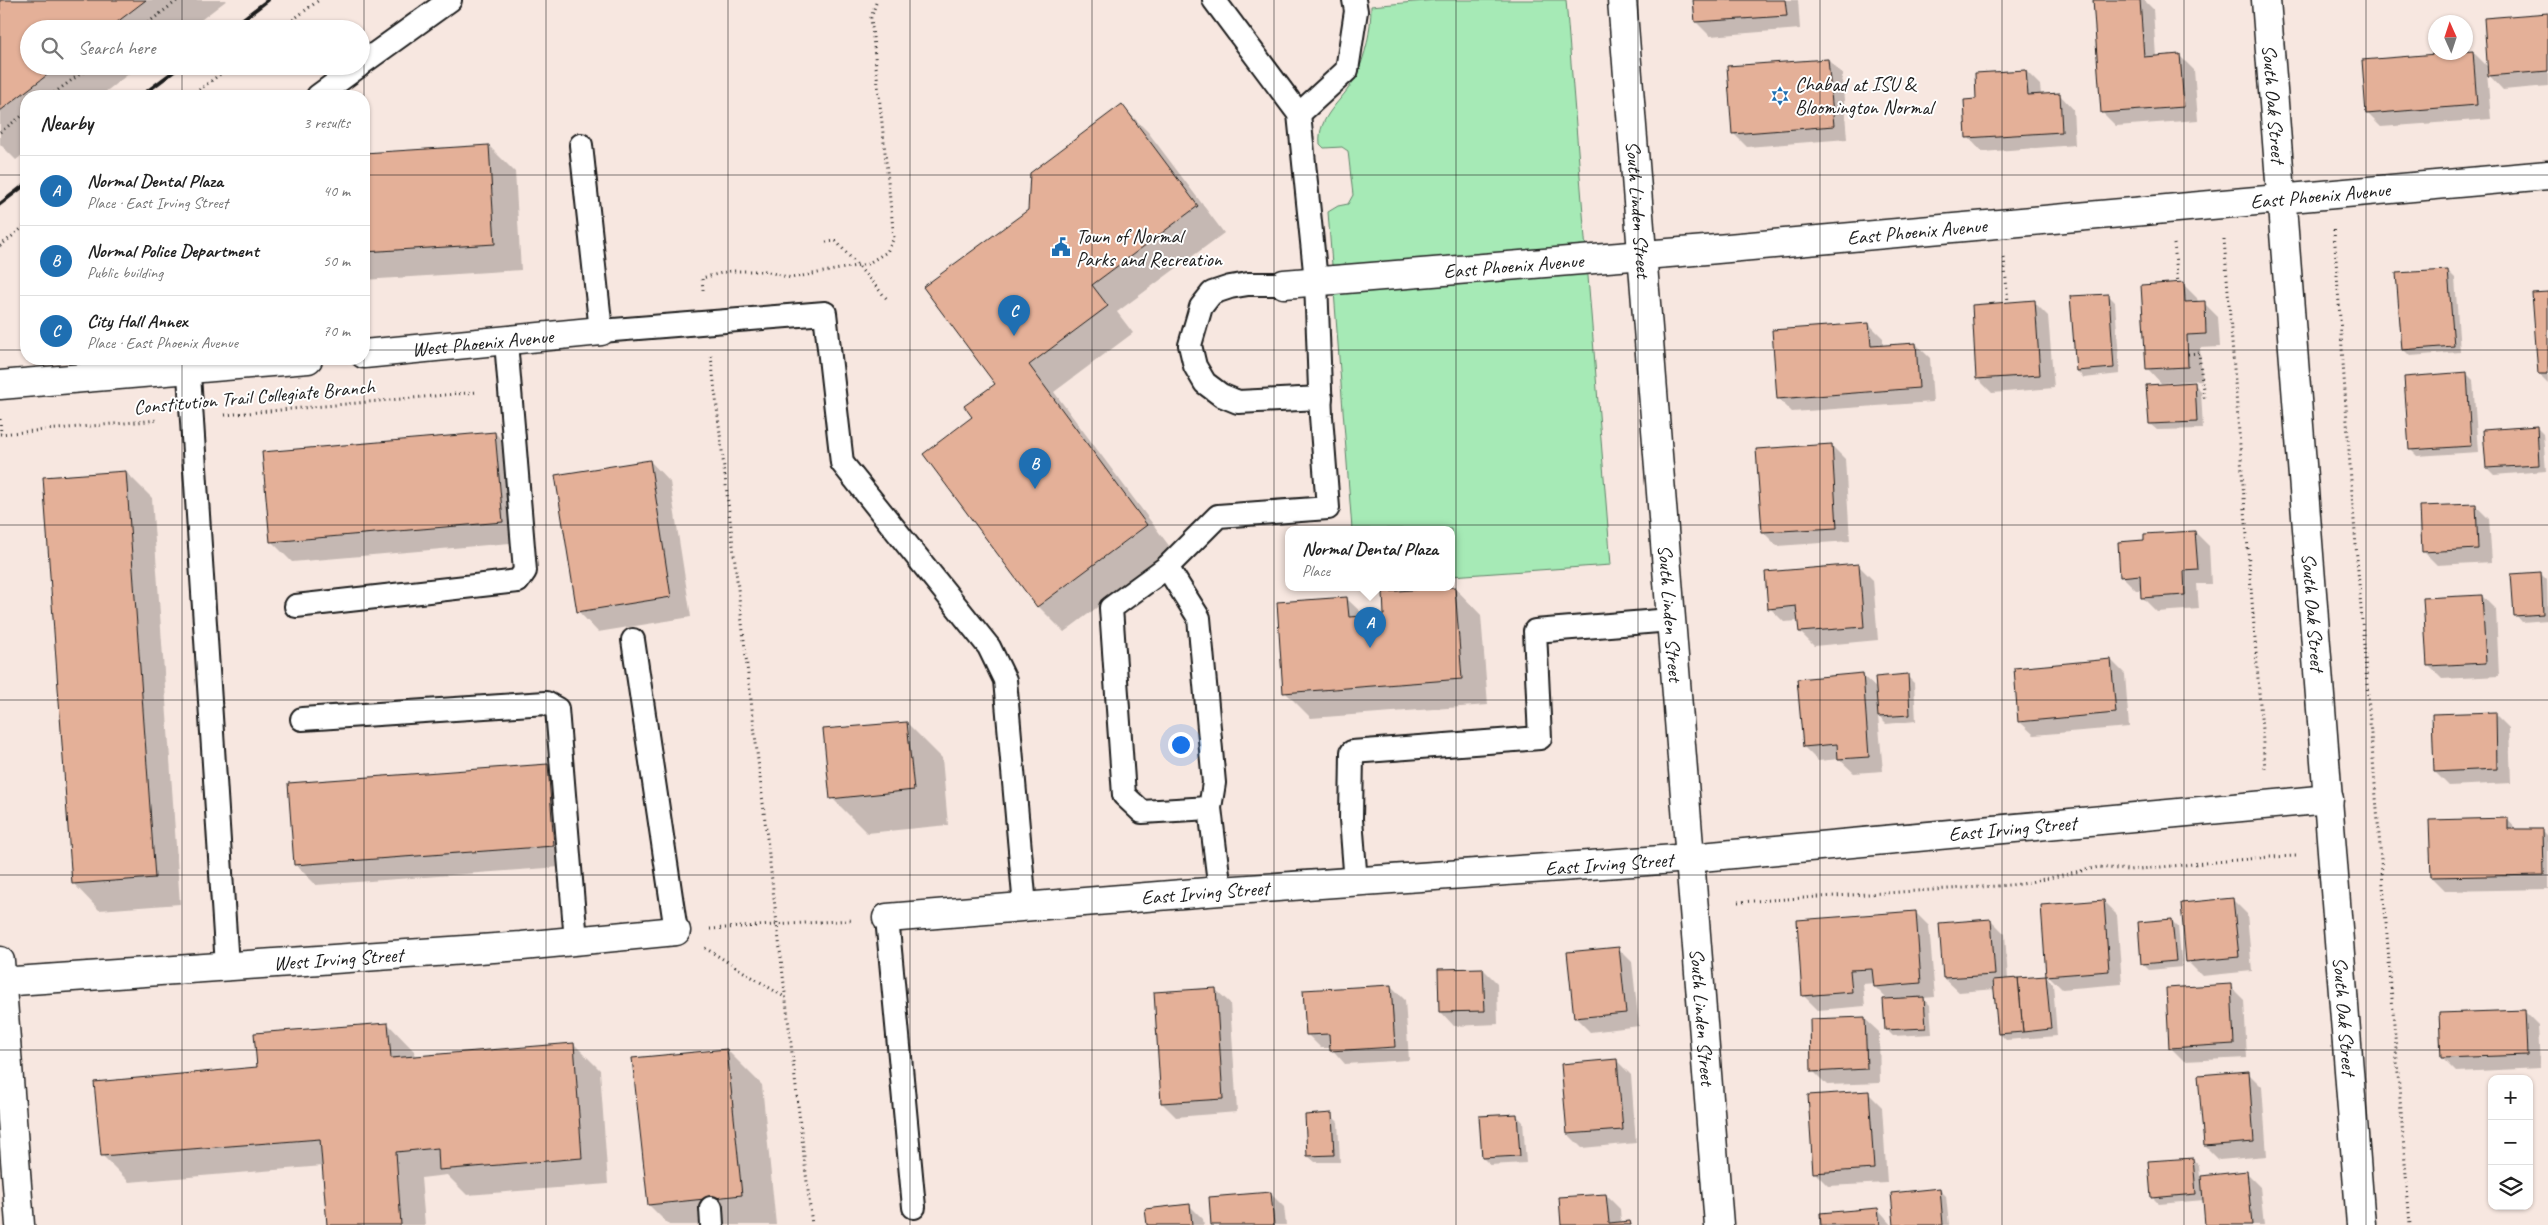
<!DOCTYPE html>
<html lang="en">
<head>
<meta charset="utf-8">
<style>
	body { margin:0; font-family:Caveat,sans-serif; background:#f6f6f6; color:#222 }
	.controls { position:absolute; right:15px; bottom:15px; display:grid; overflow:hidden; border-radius:10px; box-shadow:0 1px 4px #0004 }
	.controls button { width:45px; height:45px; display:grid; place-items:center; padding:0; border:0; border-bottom:1px solid #e0e0e0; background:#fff; color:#222; font:25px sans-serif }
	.compass { position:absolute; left:2428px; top:15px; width:45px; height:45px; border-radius:50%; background:#fff; box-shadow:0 1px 4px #0004; rotate:357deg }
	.you { position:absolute; left:1180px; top:744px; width:18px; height:18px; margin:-12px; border:4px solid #fff; border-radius:50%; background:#1a73e8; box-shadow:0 0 0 8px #1a73e833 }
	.badge { display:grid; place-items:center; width:32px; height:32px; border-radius:50%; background:#1f6fb2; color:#fff; font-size:16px; font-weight:700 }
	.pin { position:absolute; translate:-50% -41px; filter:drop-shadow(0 1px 2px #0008) }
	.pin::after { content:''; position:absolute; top:26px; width:18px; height:15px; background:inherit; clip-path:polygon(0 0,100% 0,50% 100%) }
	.popup { position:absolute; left:1285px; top:526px; width:170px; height:65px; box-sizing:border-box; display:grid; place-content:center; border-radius:10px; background:#fff; filter:drop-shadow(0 1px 4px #0005); font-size:16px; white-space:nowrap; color:#767676 }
	.popup b { font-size:19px; color:#222 }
	.popup::after { content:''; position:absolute; left:50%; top:100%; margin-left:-10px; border:10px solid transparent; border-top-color:#fff }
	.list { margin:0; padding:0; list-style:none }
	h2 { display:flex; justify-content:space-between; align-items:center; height:65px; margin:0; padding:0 20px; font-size:21px }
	h2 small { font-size:16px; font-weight:400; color:#767676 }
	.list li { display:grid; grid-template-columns:32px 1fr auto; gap:15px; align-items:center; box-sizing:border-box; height:70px; padding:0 20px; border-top:1px solid #e0e0e0 }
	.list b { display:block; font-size:19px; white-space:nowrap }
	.list p { margin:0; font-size:16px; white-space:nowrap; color:#767676 }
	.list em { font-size:16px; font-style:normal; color:#767676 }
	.icon { flex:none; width:28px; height:28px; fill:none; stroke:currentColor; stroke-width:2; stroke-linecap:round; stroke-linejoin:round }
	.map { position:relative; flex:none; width:2548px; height:1225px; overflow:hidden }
	.search { position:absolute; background:#fff; box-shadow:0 1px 4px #0004; left:20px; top:20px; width:350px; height:55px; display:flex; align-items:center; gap:12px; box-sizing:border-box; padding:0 18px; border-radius:28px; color:#767676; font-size:19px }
	.panel { position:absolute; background:#fff; box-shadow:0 1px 4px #0004; left:20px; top:90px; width:350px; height:275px; border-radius:20px }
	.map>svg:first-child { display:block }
	.green { fill:#a6eab6; stroke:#618369 }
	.shadow { fill:#0003 }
	.building { fill:#e4b098; stroke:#1c1c1c }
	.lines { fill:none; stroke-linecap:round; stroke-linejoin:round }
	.service-casing { stroke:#1c1c1c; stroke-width:26 }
	.minor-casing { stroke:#1c1c1c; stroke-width:31 }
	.secondary-casing { stroke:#1c1c1c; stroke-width:31 }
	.path { stroke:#1c1c1c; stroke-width:3; stroke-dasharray:1 4; stroke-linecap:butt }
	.service { stroke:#fff; stroke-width:22 }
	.minor { stroke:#fff; stroke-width:28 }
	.secondary { stroke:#fff; stroke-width:28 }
	.rail { stroke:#1c1c1c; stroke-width:4 }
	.grid { fill:none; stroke:#1c1c1c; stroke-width:1; stroke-opacity:0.55 }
	.labels { text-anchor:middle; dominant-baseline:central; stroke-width:4; stroke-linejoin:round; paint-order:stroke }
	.poi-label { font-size:20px; fill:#1c1c1c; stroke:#fff; text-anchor:start }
	.street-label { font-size:20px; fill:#1c1c1c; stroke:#fff }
</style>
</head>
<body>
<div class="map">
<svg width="2548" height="1225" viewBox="0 0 2548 1225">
	<rect width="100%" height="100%" fill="#f7e7e0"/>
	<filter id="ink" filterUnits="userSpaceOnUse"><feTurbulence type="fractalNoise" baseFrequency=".02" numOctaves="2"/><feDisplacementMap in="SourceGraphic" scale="10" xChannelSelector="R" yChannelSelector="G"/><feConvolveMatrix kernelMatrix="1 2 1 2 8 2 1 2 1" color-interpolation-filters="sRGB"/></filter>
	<g filter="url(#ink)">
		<path class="green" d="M1436 0H1566L1611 565 1451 576V529H1352L1328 212 1338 206 1348 204 1353 195 1348 151 1342 147 1324 148 1320 144C1317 116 1343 101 1355 78 1366 55 1371 31 1371 6Z"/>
		<g class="shadow">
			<path d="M0 0H227L189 29H29V66H139L100 96H26V152L16 160 0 144Z"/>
			<path d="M1695 0H1798L1800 29 1710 36 1696 22Z"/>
			<path d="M2094 0H2144L2153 9 2156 58 2180 56 2194 70 2198 120 2116 126 2102 112Z"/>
			<path d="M2548 15V86L2503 90 2487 73 2491 119 2381 127 2367 113 2473 52 2489 68Z"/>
			<path d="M1828 60 1842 74 1847 139 1747 147 1733 133Z"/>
			<path d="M2026 71 2040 85 2041 95 2059 94 2073 109 2075 145 1982 152 1968 137 1977 100Z"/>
			<path d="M1122 106 1148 132 1224 233 1117 312 1133 333 1054 392 1173 551 1064 632 1038 606 974 417 996 384 1029 211Z"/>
			<path d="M489 146 515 172 521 270 364 280V154Z"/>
			<path d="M25 249H26V269Z"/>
			<path d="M2448 271 2455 278 2460 352 2410 356 2403 349Z"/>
			<path d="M2183 284 2197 298 2198 303H2204L2218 317 2220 347 2200 348 2202 380 2161 383 2147 368Z"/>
			<path d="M2548 293V383L2539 374Z"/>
			<path d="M2108 295 2115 302 2120 374 2084 378 2077 371Z"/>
			<path d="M2034 302 2048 316 2054 388 1992 393 1978 379Z"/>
			<path d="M1869 324 1883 338V347L1916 344 1930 358 1933 402 1792 412 1778 398Z"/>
			<path d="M2466 373 2473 380 2478 452 2417 456 2410 449Z"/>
			<path d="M2194 384 2201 391 2203 429 2157 430 2150 424Z"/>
			<path d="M2536 427 2543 434 2546 471 2494 475 2487 468Z"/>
			<path d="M495 433 515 453 523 542 292 562 271 541Z"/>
			<path d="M1831 445 1845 459 1850 541 1777 546 1763 532Z"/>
			<path d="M650 461 670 482 691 617 598 632 578 611Z"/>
			<path d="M126 472 152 498 180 904 99 910 73 883Z"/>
			<path d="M2475 505 2489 519 2492 562 2437 565 2423 551Z"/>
			<path d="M2195 532 2209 546 2211 584H2197L2199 609 2157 612 2143 598 2142 590H2136L2122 576 2146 541Z"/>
			<path d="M1859 566 1873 580 1878 640 1814 646 1800 632 1799 621 1784 622 1770 608Z"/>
			<path d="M2540 573 2547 580 2548 620 2522 622 2516 615Z"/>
			<path d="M1455 588 1481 615 1488 705 1311 718 1285 692 1346 598 1366 617 1386 616Z"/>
			<path d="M2482 596 2496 610 2499 676 2442 679 2428 665Z"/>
			<path d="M2111 660 2125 674 2129 727 2034 735 2019 721Z"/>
			<path d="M1862 675 1877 689 1907 676 1914 683 1916 721 1886 724 1878 716 1883 771 1854 773 1839 759 1818 761 1804 747Z"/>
			<path d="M2495 714 2509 728 2511 783 2449 786 2435 772Z"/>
			<path d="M907 723 942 758 948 825 867 833 832 798Z"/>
			<path d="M548 766 568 786 574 866 316 885 295 864Z"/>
			<path d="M2507 819 2518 831 2542 830 2548 836V889L2446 891 2432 877Z"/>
			<path d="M2233 900 2247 914 2252 971 2202 976 2188 962Z"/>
			<path d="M2103 901 2117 915 2122 984 2062 989 2048 975Z"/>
			<path d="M1915 912 1929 926 1935 997 1923 998 1930 1005 1932 1034 1893 1036 1886 1029 1888 1000 1875 987V983L1863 984 1865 1006 1818 1010 1804 996Z"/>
			<path d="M1991 920 2005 934 2008 980 2046 977 2053 984 2057 1036 2006 1040 1999 1033 1995 989 1959 992 1944 978Z"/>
			<path d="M2171 920 2178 927 2182 967 2149 970 2142 963Z"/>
			<path d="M1618 948 1632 962 1639 1026 1590 1032 1576 1018Z"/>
			<path d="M1483 969 1497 983 1498 1024 1454 1026 1440 1011Z"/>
			<path d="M1391 986 1405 1000 1409 1060 1345 1064 1331 1048H1321L1307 1034Z"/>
			<path d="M2230 986 2244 1000 2247 1058 2184 1061 2170 1047Z"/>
			<path d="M1215 989 1230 1003 1237 1112 1176 1117 1162 1103Z"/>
			<path d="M2524 1011 2538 1025 2540 1068 2456 1072 2442 1058Z"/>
			<path d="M1864 1018 1879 1032 1880 1083 1827 1085 1813 1071Z"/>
			<path d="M388 1024 414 1051 415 1057 574 1044 600 1070 608 1184 467 1195 447 1175 421 1178 425 1225H328L323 1166 129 1182 102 1155 258 1068Z"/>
			<path d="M727 1050 762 1085 776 1225H669L649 1205Z"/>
			<path d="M1617 1061 1631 1075 1636 1143 1582 1148 1568 1134Z"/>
			<path d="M2248 1073 2262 1087 2267 1156 2219 1160 2205 1146Z"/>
			<path d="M1868 1093 1882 1107 1887 1183 1828 1186 1814 1172Z"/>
			<path d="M1331 1115 1338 1122 1340 1162H1315L1308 1156Z"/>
			<path d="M1516 1115 1523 1122 1526 1163 1490 1165 1483 1158Z"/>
			<path d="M2193 1159 2199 1166 2200 1177 2246 1173 2260 1187 2264 1225H2206L2204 1200 2159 1204 2152 1197Z"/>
			<path d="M1939 1189 1946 1196 1949 1225H1896Z"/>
			<path d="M1270 1193 1284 1207 1286 1225H1212Z"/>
			<path d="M1606 1195 1620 1209 1621 1223 1630 1222 1632 1225H1562Z"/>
			<path d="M1189 1205 1203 1219 1204 1225H1148Z"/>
			<path d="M1878 1209 1892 1225H1822Z"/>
		</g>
		<g class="building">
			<path d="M0 0H146L108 29H29V66H59L0 111Z"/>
			<path d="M1693 0H1785L1787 16 1695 22Z"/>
			<path d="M2093 0H2140L2144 57 2180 54 2184 107 2101 113Z"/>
			<path d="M2548 13V71L2488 76 2484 18Z"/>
			<path d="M2473 51 2477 105 2366 114 2362 60Z"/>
			<path d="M1828 59 1834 126 1732 134 1727 66Z"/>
			<path d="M2026 70 2028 95 2060 93 2062 132 1966 138 1964 100 1976 99 1975 73Z"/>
			<path d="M1122 104 1198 206 1092 285 1108 306 1029 365 1147 525 1037 607 923 454 972 417 964 406 995 384 923 287 1028 210 1030 173Z"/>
			<path d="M489 145 495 244 364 252V153Z"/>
			<path d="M2448 270 2454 346 2402 350 2396 273Z"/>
			<path d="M2184 282 2185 302 2205 301 2206 334 2187 335 2188 367 2146 369 2141 285Z"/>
			<path d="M2548 292V374H2538L2532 293Z"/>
			<path d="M2109 294 2114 368 2076 371 2070 296Z"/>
			<path d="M2035 300 2040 375 1976 379 1972 305Z"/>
			<path d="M1869 323 1871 346 1916 343 1919 388 1777 399 1772 330Z"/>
			<path d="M2467 372 2471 446 2409 450 2404 377Z"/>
			<path d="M2195 382 2197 422 2149 424 2146 385Z"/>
			<path d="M2537 426 2539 465 2486 468 2483 430Z"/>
			<path d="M495 432 503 522 270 542 262 452Z"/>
			<path d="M1832 444 1837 528 1762 532 1756 449Z"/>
			<path d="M650 460 671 597 577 612 555 475Z"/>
			<path d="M126 471 155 878 72 884 43 477Z"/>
			<path d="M2476 504 2478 549 2422 552 2420 506Z"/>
			<path d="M2195 531 2198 570 2184 571 2185 595 2141 598 2140 575 2120 577 2118 542 2144 540V534Z"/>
			<path d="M1859 564 1864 627 1799 632 1796 606 1768 609 1765 572Z"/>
			<path d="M2541 572 2543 614 2514 616 2511 574Z"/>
			<path d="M1455 587 1462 679 1283 693 1277 602 1347 597 1349 617 1384 615 1383 592Z"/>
			<path d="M2482 595 2486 663 2427 666 2423 598Z"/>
			<path d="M2111 659 2116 713 2018 722 2014 668Z"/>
			<path d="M1863 673 1869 757 1838 759 1837 744 1803 747 1797 679Z"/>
			<path d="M1908 674 1910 715 1878 717 1875 677Z"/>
			<path d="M2496 712 2497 769 2434 772 2432 714Z"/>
			<path d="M907 722 914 790 830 799 823 729Z"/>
			<path d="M548 764 554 846 294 865 288 783Z"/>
			<path d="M2508 818V829H2543L2544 875 2431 877 2429 820Z"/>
			<path d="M2233 898 2239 957 2186 962 2181 903Z"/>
			<path d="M2104 900 2109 971 2046 976 2041 905Z"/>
			<path d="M1916 911 1921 983 1874 987 1872 969 1850 970 1852 992 1802 996 1797 920Z"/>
			<path d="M1991 919 1995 975 1943 978 1939 923Z"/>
			<path d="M2172 919 2176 961 2141 964 2138 922Z"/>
			<path d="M1619 947 1626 1013 1574 1018 1567 952Z"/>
			<path d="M1483 968 1485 1011 1439 1012 1438 969Z"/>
			<path d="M2046 976 2051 1029 2023 1032 2018 978Z"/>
			<path d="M2018 978 2023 1032 1998 1034 1993 980Z"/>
			<path d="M2231 984 2234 1044 2169 1048 2166 988Z"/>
			<path d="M1391 985 1395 1047 1330 1051 1329 1034 1306 1035 1303 990Z"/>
			<path d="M1216 988 1223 1099 1161 1103 1154 992Z"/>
			<path d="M1924 997 1926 1028 1885 1030 1883 999Z"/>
			<path d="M2525 1010 2527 1055 2441 1058 2439 1013Z"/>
			<path d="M1865 1017 1867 1069 1811 1072 1810 1019Z"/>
			<path d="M388 1023 391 1058 574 1043 582 1158 439 1170 438 1148 396 1152 401 1225H327L320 1139 101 1156 94 1082 257 1067 254 1033Z"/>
			<path d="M727 1049 742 1195 648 1205 632 1058Z"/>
			<path d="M1617 1059 1623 1130 1567 1134 1561 1064Z"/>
			<path d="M2249 1071 2254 1142 2204 1146 2198 1075Z"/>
			<path d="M1869 1091 1874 1169 1813 1173 1808 1095Z"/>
			<path d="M1332 1113 1334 1155 1307 1156 1305 1115Z"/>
			<path d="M1517 1114 1520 1156 1482 1158 1479 1116Z"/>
			<path d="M2193 1158 2196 1194 2151 1198 2148 1161Z"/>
			<path d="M2247 1171 2252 1225H2205L2201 1176Z"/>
			<path d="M1940 1188 1943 1225H1894L1891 1193Z"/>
			<path d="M1271 1192 1274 1225H1211L1209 1197Z"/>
			<path d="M1606 1194 1609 1223 1630 1221 1631 1225H1561L1559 1197Z"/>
			<path d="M1190 1204 1192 1225H1147L1145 1209Z"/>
			<path d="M1878 1208 1880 1225H1821L1820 1213Z"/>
		</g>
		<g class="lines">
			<g class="service-casing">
				<g id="service">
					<path d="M361 64 450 0"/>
					<path d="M318 96 359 66"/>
					<path d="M1299 114 1347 70 1356 11 1354 0"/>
					<path d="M581 145 601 331 825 313 842 463 989 647 1005 680 1025 907"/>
					<path d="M1284 284H1248L1230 287 1212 293 1201 307 1190 345 1195 366 1205 383 1221 395 1238 402 1321 398"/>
					<path d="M188 359 227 966"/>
					<path d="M1167 567 1199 618 1214 783 1210 808 1220 891"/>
					<path d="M296 606 518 581 525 571 506 342"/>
					<path d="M633 640 676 931"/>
					<path d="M302 719 546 703 557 709 576 941"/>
					<path d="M1210 808 1142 812 1124 795 1111 608 1167 567 1218 516 1328 508 1321 416 1316 281 1299 114 1214 0"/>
					<path d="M1356 883 1351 819 1352 752 1540 738 1535 631 1671 620"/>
					<path d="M887 918 914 1207"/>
					<path d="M711 1208 712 1225"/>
				</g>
			</g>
			<g class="minor-casing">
				<g id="minor">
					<path id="s1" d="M2266 0 2361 1225"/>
					<path id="s2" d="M1284 284 1706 250 2548 175"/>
					<path id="s3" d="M364 354 601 331"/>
					<path d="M0 385 308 359"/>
					<path id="s4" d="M887 918 1220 891 1690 858 2329 799"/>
					<path d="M0 961 20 1225"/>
					<path id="s5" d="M0 982 522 946 676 931"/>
				</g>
			</g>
			<g class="secondary-casing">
				<g id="secondary">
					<path id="s6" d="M1622 0 1719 1225"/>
				</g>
			</g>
			<g class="path">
				<path d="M140 29 178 0"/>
				<path d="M281 29 319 0"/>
				<path d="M50 96 91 66"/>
				<path d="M191 96 231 66"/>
				<path d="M0 132 26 113"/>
				<path d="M2334 230 2352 495 2410 1225"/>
				<path d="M2224 239 2265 769"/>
				<path d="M826 242 836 241 887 299"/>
				<path d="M2174 244 2178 283"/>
				<path d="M0 246 26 225"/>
				<path d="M2004 258 2008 302"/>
				<path d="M703 290 702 278 730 271H765L791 278 867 264 887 252 894 238 871 18 877 0"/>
				<path d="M2188 354 2199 353 2204 399"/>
				<path d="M711 356 812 1225"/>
				<path d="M225 415 478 392"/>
				<path d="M0 419 1 434"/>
				<path d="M0 434 159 420"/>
				<path d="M1738 902 1997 886 2021 884 2099 867 2129 870 2269 857 2298 856"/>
				<path d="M710 929 853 920"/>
				<path d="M705 948 786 998"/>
			</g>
			<use href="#service" class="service"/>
			<use href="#minor" class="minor"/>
			<use href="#secondary" class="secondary"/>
			<g class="rail">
				<path d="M230 29 268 0"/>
				<path d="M141 96 181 66"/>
				<path d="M0 204 26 184"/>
			</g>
		</g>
	</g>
	<path class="grid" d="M182 0V29M364 0V1225M546 0V1225M728 0V1225M910 0V1225M1092 0V1225M1274 0V1225M1456 0V1225M1638 0V1225M1820 0V1225M2002 0V1225M2184 0V1225M2366 0V1225M182 66V96M0 175H26M364 175H2548M0 350H26M364 350H2548M182 359V1225M0 525H2548M0 700H2548M0 875H2548M0 1050H2548"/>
	<defs>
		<g id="synagogue-bare" transform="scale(1.5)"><path d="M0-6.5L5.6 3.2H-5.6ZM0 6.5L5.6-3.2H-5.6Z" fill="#1f6fb2" stroke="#fff" stroke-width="2.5" paint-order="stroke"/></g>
		<g id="civic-bare" transform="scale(1.5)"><path d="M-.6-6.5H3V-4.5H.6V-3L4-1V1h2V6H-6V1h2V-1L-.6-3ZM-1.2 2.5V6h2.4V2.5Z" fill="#1f6fb2" stroke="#fff" stroke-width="2.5" paint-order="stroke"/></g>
	</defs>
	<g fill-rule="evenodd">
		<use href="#synagogue-bare" x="1780" y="96"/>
		<use href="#civic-bare" x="1061" y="247"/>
	</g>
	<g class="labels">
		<g class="poi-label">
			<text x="1795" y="84">Chabad at ISU &amp;<tspan x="1795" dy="23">Bloomington Normal</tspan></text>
			<text x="1076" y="236">Town of Normal<tspan x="1076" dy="23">Parks and Recreation</tspan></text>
		</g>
		<g class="street-label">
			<text stroke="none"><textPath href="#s1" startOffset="104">South Oak Street</textPath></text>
			<text stroke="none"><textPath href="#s2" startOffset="1040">East Phoenix Avenue</textPath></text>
			<text stroke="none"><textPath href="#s6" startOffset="210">South Linden Street</textPath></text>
			<text stroke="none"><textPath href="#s2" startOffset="635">East Phoenix Avenue</textPath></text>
			<text stroke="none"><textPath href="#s2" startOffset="230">East Phoenix Avenue</textPath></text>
			<text stroke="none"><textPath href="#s3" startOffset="119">West Phoenix Avenue</textPath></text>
			<text transform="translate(254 397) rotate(-5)">Constitution Trail Collegiate Branch</text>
			<text stroke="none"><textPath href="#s6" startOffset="615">South Linden Street</textPath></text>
			<text stroke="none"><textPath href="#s1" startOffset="614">South Oak Street</textPath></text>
			<text stroke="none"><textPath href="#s4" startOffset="1129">East Irving Street</textPath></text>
			<text stroke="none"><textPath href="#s4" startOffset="724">East Irving Street</textPath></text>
			<text stroke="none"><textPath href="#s4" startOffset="319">East Irving Street</textPath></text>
			<text stroke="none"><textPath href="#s5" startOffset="339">West Irving Street</textPath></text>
			<text stroke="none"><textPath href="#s6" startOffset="1020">South Linden Street</textPath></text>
			<text stroke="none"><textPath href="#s1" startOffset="1019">South Oak Street</textPath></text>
		</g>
	</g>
</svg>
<div class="controls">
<button>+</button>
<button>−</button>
<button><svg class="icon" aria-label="layers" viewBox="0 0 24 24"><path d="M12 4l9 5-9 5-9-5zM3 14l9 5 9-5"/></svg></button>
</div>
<svg class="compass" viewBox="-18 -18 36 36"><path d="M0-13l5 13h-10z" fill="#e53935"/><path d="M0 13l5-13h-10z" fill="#767676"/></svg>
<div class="you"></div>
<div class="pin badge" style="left:1370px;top:648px">A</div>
<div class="popup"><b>Normal Dental Plaza</b>Place</div>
<div class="pin badge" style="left:1035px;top:489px">B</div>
<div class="pin badge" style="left:1014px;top:336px">C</div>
<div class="search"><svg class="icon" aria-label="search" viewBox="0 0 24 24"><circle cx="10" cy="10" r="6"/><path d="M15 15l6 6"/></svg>Search here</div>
<section class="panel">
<h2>Nearby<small>3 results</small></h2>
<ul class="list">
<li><span class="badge">A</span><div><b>Normal Dental Plaza</b><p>Place · East Irving Street</p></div><em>40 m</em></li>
<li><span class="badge">B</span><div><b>Normal Police Department</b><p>Public building</p></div><em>50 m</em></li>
<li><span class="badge">C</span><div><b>City Hall Annex</b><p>Place · East Phoenix Avenue</p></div><em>70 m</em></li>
</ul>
</section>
</div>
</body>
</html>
